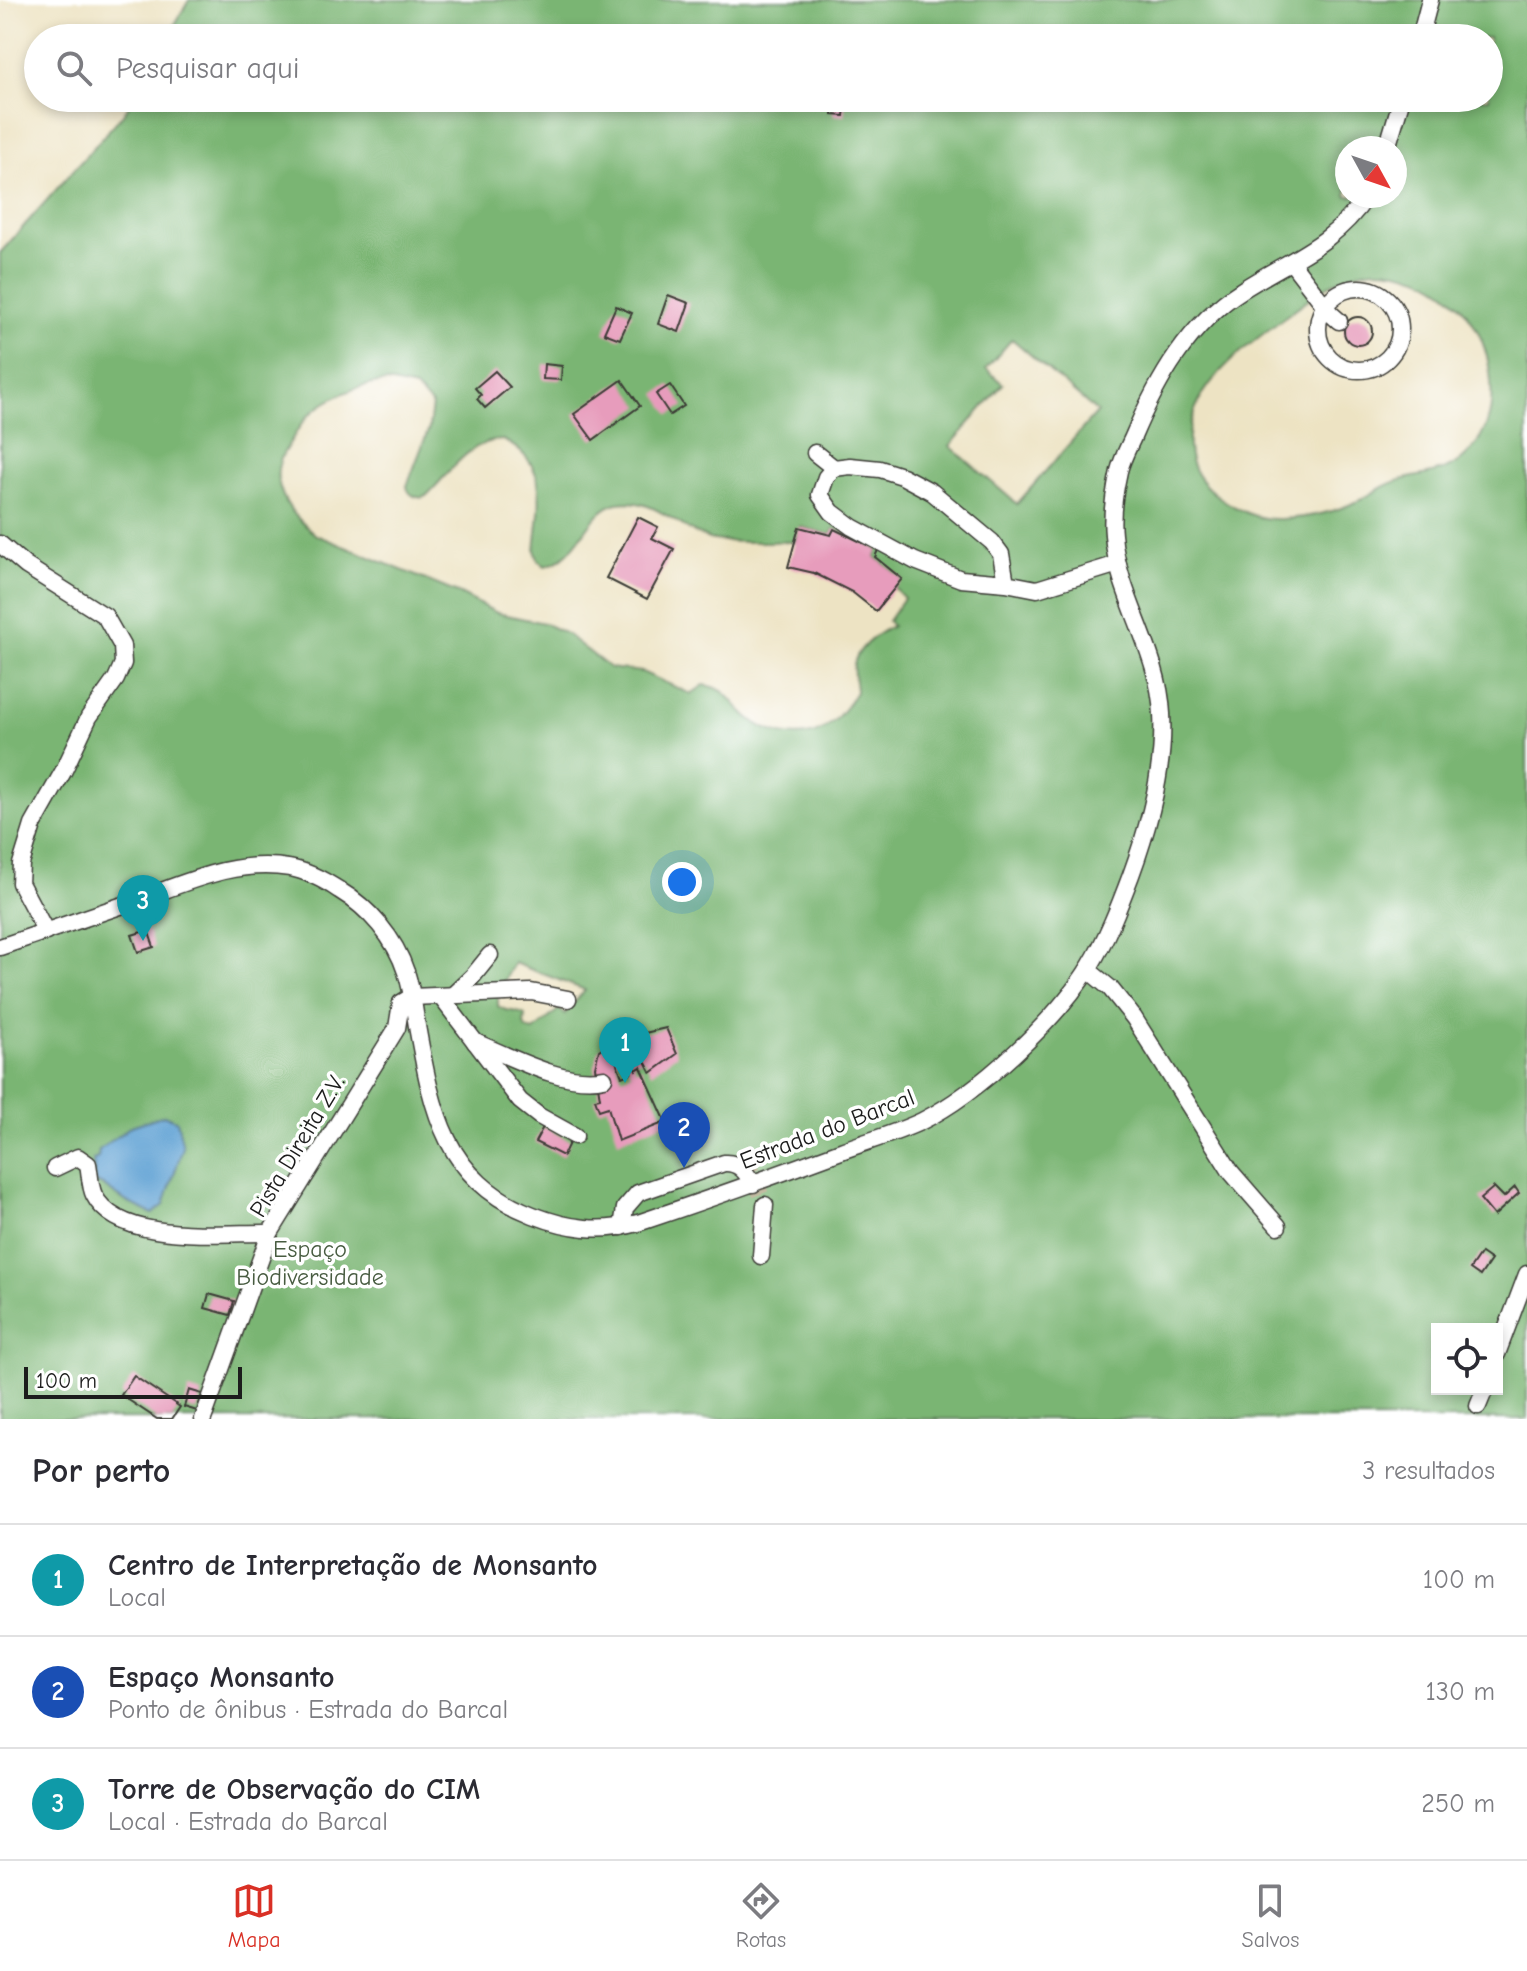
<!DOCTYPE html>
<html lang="pt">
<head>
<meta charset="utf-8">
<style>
	body { margin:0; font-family:"Comic Neue",sans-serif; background:#f2f2f3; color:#2b2b33 }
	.controls { position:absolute; right:24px; bottom:24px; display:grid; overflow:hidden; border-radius:0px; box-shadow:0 4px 12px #0003 }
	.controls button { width:72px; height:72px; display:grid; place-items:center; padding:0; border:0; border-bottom:2px solid #e1e1e2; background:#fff; color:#2b2b33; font:40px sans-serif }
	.compass { position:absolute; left:1335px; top:136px; width:72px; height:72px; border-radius:50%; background:#fff; box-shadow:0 4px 12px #0003; rotate:130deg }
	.scale { position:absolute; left:24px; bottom:20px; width:218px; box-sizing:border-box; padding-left:8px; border:4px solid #1c1c1c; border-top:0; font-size:22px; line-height:28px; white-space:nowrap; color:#1c1c1c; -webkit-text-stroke:6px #fff; paint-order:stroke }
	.you { position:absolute; left:682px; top:882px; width:28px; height:28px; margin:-20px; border:6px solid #fff; border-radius:50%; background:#1a73e8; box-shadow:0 0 0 12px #1a73e833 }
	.badge { display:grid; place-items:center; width:52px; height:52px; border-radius:50%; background:#d93025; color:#fff; font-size:26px; font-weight:700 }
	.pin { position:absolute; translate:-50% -66px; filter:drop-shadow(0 2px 4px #0008) }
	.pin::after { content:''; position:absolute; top:42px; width:28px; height:24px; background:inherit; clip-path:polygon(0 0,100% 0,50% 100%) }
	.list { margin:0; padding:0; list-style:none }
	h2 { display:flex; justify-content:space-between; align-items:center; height:104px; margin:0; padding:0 32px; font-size:34px }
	h2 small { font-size:26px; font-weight:400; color:#7c7c81 }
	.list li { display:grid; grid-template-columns:52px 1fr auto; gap:24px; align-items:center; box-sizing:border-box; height:112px; padding:0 32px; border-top:2px solid #e1e1e2 }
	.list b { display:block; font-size:30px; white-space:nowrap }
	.list p { margin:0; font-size:26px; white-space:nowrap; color:#7c7c81 }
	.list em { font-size:26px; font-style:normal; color:#7c7c81 }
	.icon { flex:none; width:44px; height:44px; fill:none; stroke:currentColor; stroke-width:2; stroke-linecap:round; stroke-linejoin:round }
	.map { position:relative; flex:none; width:1527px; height:1419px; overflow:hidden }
	.search { position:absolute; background:#fff; box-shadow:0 4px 12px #0003; left:24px; right:24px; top:24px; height:88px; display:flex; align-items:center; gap:20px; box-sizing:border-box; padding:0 28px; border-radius:44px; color:#7c7c81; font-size:30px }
	.sheet { height:440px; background:#fff }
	nav { display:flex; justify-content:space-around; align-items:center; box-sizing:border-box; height:112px; border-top:2px solid #e1e1e2; background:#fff; font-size:22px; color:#7c7c81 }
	nav a { display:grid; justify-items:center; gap:4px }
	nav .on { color:#d93025 }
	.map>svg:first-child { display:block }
	.forest { fill:#7ab573; stroke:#4b6848; stroke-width:2; fill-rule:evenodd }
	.water { fill:#60a2d4; stroke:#3e5f78; stroke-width:2 }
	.building { fill:#e79cbc; fill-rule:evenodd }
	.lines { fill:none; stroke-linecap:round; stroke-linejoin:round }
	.minor-tunnel { stroke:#c3bba2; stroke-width:16; stroke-dasharray:16 8; stroke-linecap:butt }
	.minor-casing { stroke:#3b3a35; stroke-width:19 }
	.minor { stroke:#fff; stroke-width:16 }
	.labels { text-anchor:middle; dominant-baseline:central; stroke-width:7; stroke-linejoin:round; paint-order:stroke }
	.street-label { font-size:24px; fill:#1c1c1c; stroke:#fff }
	.park-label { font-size:24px; fill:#485c41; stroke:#fff }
</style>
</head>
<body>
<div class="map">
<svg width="1527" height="1419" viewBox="0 0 1527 1419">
	<rect width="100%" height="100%" fill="#fff"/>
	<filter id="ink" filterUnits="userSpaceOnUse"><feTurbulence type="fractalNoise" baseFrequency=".0125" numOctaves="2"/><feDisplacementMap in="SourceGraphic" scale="16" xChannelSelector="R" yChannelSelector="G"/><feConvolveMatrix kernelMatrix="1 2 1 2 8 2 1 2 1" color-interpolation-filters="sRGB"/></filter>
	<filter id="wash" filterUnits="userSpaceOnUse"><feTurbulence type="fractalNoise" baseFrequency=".006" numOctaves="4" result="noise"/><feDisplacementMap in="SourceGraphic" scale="32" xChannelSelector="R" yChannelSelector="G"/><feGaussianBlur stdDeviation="1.8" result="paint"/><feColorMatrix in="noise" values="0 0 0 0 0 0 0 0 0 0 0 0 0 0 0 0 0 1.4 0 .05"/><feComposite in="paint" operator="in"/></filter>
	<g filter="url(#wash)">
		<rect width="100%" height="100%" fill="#ede3c3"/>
		<path class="forest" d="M189 0H1527V1419H0V253L125 112 133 98H1489V38H167ZM1347 148H1395V196H1347ZM1375 269C1438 270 1481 311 1490 372 1494 405 1491 431 1467 455 1448 475 1418 474 1394 482 1382 486 1372 494 1362 499 1337 512 1307 518 1280 519 1256 520 1238 510 1219 497 1201 484 1190 469 1189 447 1185 390 1241 351 1281 320 1310 298 1337 273 1375 269ZM1012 339 1097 412 1017 504 950 446 1003 384 986 369ZM387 382 415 388 432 405 429 428 407 486C408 495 418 500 426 496 449 475 467 440 503 440 552 464 539 506 535 550L538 560 545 566C580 559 587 509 618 503 655 497 677 528 709 539 725 544 775 541 795 542L800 527 831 535 834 529 878 550 875 557 901 579 894 588 904 598 888 621 892 626C877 634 858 646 854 664 852 673 856 683 856 692 848 704 840 717 828 726 802 745 764 734 743 712 727 697 728 689 704 685L691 694 642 672 610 668 565 633 544 623 497 613 460 594 316 535C297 519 282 504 278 479 276 467 283 453 289 444 295 435 300 425 307 417 326 398 360 384 387 382ZM514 963 585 990 565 1014 559 1009 534 1031 526 1029 524 1024 525 1015C516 1009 506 1013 498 1006V993ZM98 1158 171 1179 164 1205 127 1202 101 1184ZM1437 1329H1497V1389H1437Z"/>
		<path class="water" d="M164 1115 177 1121 183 1147 164 1205 153 1214 127 1202 101 1184 95 1183 93 1160 98 1158 99 1150 131 1126Z"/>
		<g id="blocks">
			<g class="building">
				<path d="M834 99 846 100 844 116 833 115Z"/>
				<path d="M668 295 689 303 679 332 658 324Z"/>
				<path d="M616 306 632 313 620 339 604 333Z"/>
				<circle cx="1358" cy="331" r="14"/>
				<path d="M544 364 562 366 561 380 543 379Z"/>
				<path d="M495 371 510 387 485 408 477 399 481 395 475 388Z"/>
				<path d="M622 380 640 406 593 440 574 414Z"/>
				<path d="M670 385 684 406 670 415 656 394Z"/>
				<path d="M638 517 658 527 652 538 674 549 647 599 606 578Z"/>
				<path d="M799 527 831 535 834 529 878 550 875 557 902 579 876 611 852 592 814 573 788 567Z"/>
				<path d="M148 930 154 947 138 952 132 935Z"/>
				<path d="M666 1028 677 1054 651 1073 644 1059 633 1062 636 1070 641 1067 666 1122 618 1141 608 1107 599 1110 595 1099 600 1098 595 1067 599 1050 613 1040 615 1043 636 1038V1035ZM625 1057 631 1073 622 1077 616 1061Z"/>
				<path d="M543 1127 570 1141 563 1156 535 1142Z"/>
				<path d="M1494 1187 1504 1197 1515 1187 1519 1193 1494 1216 1480 1199Z"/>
				<path d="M1481 1253 1491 1260 1480 1276 1470 1269Z"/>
				<path d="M209 1294 234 1301 230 1315 205 1308Z"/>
				<path d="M134 1376 180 1407 172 1419H157L121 1395Z"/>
				<path d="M189 1390 202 1394 197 1411 184 1407Z"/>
			</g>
		</g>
	</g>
	<g filter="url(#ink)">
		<use href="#blocks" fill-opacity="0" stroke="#3b3a35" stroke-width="2"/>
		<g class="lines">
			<path class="minor-tunnel" d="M746 1157 765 1205"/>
			<g class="minor-casing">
				<g id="minor">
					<path d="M1420 38 1430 0"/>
					<path d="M1387 148 1402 98"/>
					<path d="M1292 263 1331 314 1339 321"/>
					<circle cx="1359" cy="329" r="41"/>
					<path d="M815 453 834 468"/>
					<path d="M0 544 26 566 105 616 122 646 123 663 116 679 89 717 64 770 33 825 21 864 20 883 46 932"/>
					<path d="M1006 583 961 579 915 561 852 527 832 512 820 495 826 477 834 468 850 466 880 469 902 476 932 492 992 542 1001 554 1006 583 1037 589 1118 564"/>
					<path d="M0 947C44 932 88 917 132 902 181 885 235 858 289 868 307 871 324 880 339 890 369 908 395 938 406 972 412 989 414 1008 417 1026 432 1109 444 1181 533 1215 569 1229 601 1233 638 1223 706 1200 774 1176 841 1151 868 1141 897 1133 922 1121 978 1093 1057 1020 1090 966 1107 938 1119 907 1131 875 1149 826 1165 767 1162 714 1159 650 1118 597 1113 535 1111 516 1115 489 1119 471 1122 459 1128 448 1133 437 1157 380 1189 324 1242 290 1290 259 1333 246 1367 196"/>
					<path d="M1088 970 1110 988 1134 1018 1231 1172 1278 1226"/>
					<path d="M453 995 473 976 490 955"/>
					<path d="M441 997 520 1101 539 1116 575 1136"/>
					<path d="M475 1042C509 1056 566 1087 604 1078"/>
					<path d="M55 1168 78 1157 88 1164C90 1174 90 1187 94 1195 119 1245 223 1232 270 1233"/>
					<path d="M622 1227 625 1208 638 1193 724 1163C739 1162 746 1172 753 1184"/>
					<path d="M761 1256 765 1205"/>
					<path d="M1497 1354 1527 1274"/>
					<path d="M1478 1406 1485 1389"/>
					<path d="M203 1419 270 1233 397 1028 401 1003 411 997 531 992 568 999"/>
				</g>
			</g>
			<use href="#minor" class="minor"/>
		</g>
	</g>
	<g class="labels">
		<g class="street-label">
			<text transform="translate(827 1129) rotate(-21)">Estrada do Barcal</text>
			<text transform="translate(297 1146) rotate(-59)">Pista Direita Z.V.</text>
		</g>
		<g class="park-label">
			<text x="310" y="1249">Espaço<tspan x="310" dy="28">Biodiversidade</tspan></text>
		</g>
	</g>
</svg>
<div class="controls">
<button><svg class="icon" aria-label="locate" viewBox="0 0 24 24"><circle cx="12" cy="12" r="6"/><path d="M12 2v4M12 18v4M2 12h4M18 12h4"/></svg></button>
</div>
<svg class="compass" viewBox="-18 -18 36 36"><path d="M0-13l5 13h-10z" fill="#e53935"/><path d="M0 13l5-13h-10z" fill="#7c7c81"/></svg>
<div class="scale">100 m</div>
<div class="you"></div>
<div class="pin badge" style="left:625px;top:1083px;background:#0f9aa8">1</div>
<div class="pin badge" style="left:684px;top:1168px;background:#1a4fb4">2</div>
<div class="pin badge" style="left:143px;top:941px;background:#0f9aa8">3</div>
<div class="search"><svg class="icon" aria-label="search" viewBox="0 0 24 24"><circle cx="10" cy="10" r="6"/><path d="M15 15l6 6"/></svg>Pesquisar aqui</div>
</div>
<section class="sheet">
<h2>Por perto<small>3 resultados</small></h2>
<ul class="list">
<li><span class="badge" style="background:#0f9aa8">1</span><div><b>Centro de Interpretação de Monsanto</b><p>Local</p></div><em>100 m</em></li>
<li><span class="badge" style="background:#1a4fb4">2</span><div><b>Espaço Monsanto</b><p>Ponto de ônibus · Estrada do Barcal</p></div><em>130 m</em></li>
<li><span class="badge" style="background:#0f9aa8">3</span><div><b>Torre de Observação do CIM</b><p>Local · Estrada do Barcal</p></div><em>250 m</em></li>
</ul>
</section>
<nav>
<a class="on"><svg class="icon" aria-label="map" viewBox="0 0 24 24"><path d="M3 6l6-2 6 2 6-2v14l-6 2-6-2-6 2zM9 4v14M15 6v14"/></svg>Mapa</a>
<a><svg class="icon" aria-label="directions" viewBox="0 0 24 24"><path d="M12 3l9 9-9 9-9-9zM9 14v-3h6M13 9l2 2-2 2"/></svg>Rotas</a>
<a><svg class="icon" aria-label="saved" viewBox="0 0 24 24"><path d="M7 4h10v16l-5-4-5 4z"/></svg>Salvos</a>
</nav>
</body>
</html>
